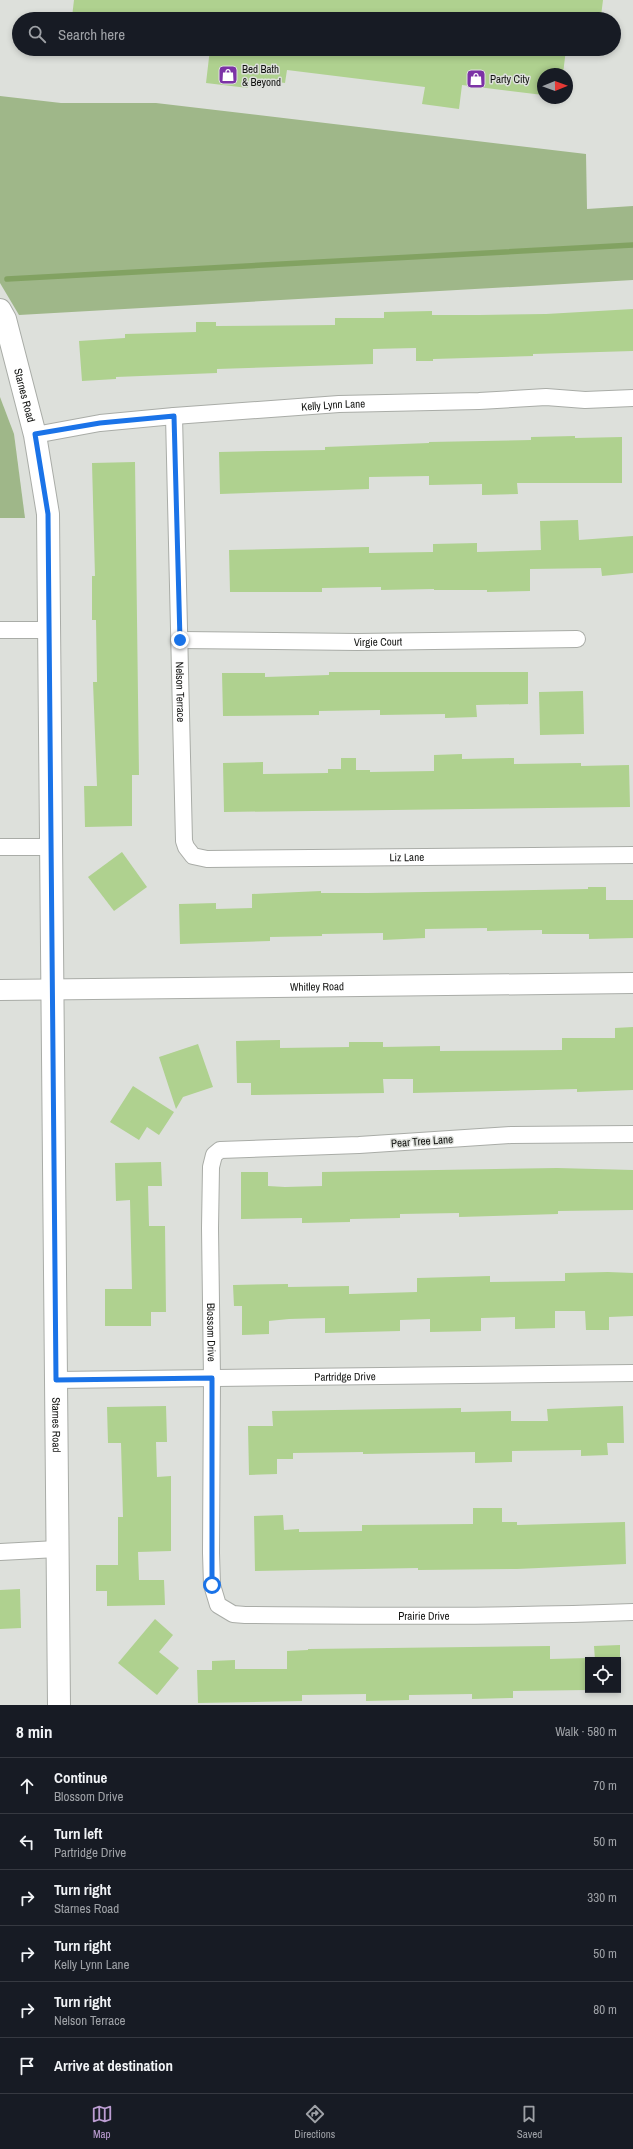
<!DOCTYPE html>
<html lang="en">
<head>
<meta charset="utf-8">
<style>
	body { margin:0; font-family:"Archivo Narrow",sans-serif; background:#20242c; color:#f1f3f6 }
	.controls { position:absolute; right:12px; bottom:12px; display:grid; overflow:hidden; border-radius:0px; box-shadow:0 2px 6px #0003 }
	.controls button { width:36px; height:36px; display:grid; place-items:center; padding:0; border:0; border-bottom:1px solid #363941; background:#171b24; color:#f1f3f6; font:20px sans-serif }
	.compass { position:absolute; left:537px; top:68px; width:36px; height:36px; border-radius:50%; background:#171b24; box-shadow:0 2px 6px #0003; rotate:89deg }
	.stop { position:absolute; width:12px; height:12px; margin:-9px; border:3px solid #1a73e8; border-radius:50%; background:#fff }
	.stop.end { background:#1a73e8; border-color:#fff; box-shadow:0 1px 4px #0008 }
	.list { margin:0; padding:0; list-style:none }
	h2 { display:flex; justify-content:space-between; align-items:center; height:52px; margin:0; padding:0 16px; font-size:17px }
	h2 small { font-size:13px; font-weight:400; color:#9ea1a6 }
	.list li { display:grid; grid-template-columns:26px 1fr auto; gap:12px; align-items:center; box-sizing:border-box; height:56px; padding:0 16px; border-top:1px solid #363941 }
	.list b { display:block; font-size:15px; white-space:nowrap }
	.list p { margin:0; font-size:13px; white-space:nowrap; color:#9ea1a6 }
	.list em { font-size:13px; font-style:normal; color:#9ea1a6 }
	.icon { flex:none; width:22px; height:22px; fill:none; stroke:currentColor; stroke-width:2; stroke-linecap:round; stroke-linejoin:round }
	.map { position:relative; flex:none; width:633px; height:1705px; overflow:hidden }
	.search { position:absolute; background:#171b24; box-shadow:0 2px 6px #0003; left:12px; right:12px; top:12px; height:44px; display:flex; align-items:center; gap:10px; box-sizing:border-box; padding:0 14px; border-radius:22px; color:#9ea1a6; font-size:15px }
	.sheet { height:388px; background:#171b24 }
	nav { display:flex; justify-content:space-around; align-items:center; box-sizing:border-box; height:56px; border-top:1px solid #363941; background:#171b24; font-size:11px; color:#9ea1a6 }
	nav a { display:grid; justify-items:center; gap:2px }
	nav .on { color:#bc9dd2 }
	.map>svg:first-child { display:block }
	.green { fill:#9fb789 }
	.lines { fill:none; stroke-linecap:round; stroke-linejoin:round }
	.stream { stroke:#82a262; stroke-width:5.5 }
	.building { fill:#afd18f }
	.minor-casing { stroke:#a9aca7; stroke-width:18 }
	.tertiary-casing { stroke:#a9aca7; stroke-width:22 }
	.secondary-casing { stroke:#a9aca7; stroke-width:24 }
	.minor { stroke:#fff; stroke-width:16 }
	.tertiary { stroke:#fff; stroke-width:20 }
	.secondary { stroke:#fff; stroke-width:22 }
	.route { stroke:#1a73e8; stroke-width:5 }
	.labels { text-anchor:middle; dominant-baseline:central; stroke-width:3; stroke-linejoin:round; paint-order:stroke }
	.poi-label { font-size:11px; fill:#121311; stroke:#dde0db; text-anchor:start }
	.street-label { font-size:11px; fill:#121311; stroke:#dde0db }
</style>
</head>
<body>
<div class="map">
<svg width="633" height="1705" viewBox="0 0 633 1705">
	<rect width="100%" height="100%" fill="#dde0db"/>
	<g class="green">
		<path d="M0 96 61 103H156L586 154 587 209 633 206V280L19 315 0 283Z"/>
		<path d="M0 397 14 434 25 518H0Z"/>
	</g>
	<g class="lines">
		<path class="stream" d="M7 279 633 245"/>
	</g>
	<g class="building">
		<path d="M74 0H603L601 16 570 12 569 19H89L72 17Z"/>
		<path d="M210 49H566L563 74H543V95L462 85 459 109 422 104 425 87 287 70 285 83 249 78 248 88 206 83Z"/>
		<path d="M633 309V351L533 354V356L433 359V361H416V348L373 349V364L217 369V373L116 377V379L82 381 79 341 125 338V334L196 332V322H216V326L335 325V318H384V312L432 311V315H479L546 314Z"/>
		<path d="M575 436V438L622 437V483H517L518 494 482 495V484L429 485V476L369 477V489L220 494 219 452 325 450V447L429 443V442L531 440V437Z"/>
		<path d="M135 462 139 775H132V826L85 827 84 786H97L93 682H97L96 620H92V576H95L92 463Z"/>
		<path d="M578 520 579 540 633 536V573L602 576 601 568 530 569V591L487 592V590H434V589L381 590V587L322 588V592H230L229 550 369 547V553L433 552V544L477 543V552L541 550 540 521Z"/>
		<path d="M329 672H528V704L476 705 477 717 445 718V714L380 715V710L319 711V715L223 716 222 673H265V677L329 675Z"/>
		<path d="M583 691 584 734 540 735 539 692Z"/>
		<path d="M462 754V759L514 758V764L581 763V766L629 765 630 807 224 812 223 763 263 762V774L328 773V769H341V758H356V770H370V772L434 771V755Z"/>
		<path d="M122 852 147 887 114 911 88 877Z"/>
		<path d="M588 887H606V900H633V938L589 939V934H542V930L487 931V928L425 929V938L383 940V933L322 934V936L270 937V941L180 944 179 904 216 903V909L252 908V894L321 891V893H368L588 889Z"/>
		<path d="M633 1027V1090L577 1092V1089L413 1093V1079H383L384 1093 251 1095V1083H237L236 1041 280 1040V1048L349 1047V1042H383V1047L440 1046V1051L562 1050V1038H615V1028Z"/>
		<path d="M198 1044 213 1087 183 1097 176 1109 159 1057Z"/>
		<path d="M133 1086 174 1112 159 1135 147 1127 139 1140 110 1122Z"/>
		<path d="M161 1162 162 1186H148L149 1226H165L166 1312H151V1326H105V1289H132L130 1200 116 1201 115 1163Z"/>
		<path d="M557 1168 633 1170V1210L558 1211V1214L459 1217V1213L400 1214V1218L350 1219V1222L302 1223V1218L241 1219V1172H268V1186L285 1187 322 1186V1172Z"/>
		<path d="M608 1272 633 1273V1316L609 1317V1330H586L585 1311H555V1328L515 1329V1317L481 1318V1331L430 1332V1319L400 1320V1331L325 1333V1318L289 1319 269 1321V1334L242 1335V1306H234L233 1285 288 1284V1287L349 1286V1294L417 1292V1278L490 1276V1282L565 1281V1273Z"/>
		<path d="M166 1406 167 1442H156L157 1477 171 1476V1551L138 1552 139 1580H164L165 1605 107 1606V1591H96V1565H118V1517H123L121 1443H108L107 1407Z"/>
		<path d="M623 1406 624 1443H607L608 1455 581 1456V1450L512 1451V1462L475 1463V1452L363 1454V1452L293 1453V1459H277V1474L249 1475 248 1426H273L272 1411 461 1408V1412L511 1411V1421H548L547 1409Z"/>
		<path d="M473 1508H502V1522H517V1525L625 1522 626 1564 517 1569 418 1570V1568L255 1571 254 1516 283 1515 284 1530 299 1529V1532L362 1531V1525L473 1524Z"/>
		<path d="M20 1589 21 1628 0 1629V1590Z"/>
		<path d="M155 1619 173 1635 159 1652 179 1668 157 1695 118 1663Z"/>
		<path d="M620 1645V1660H595L594 1646Z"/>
		<path d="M550 1646V1659L588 1658V1690L513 1691V1698L472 1699V1694L409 1695V1700L366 1701V1694L302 1695V1701L198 1703 197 1670H212V1661L235 1660V1669H287V1651L308 1650V1649Z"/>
	</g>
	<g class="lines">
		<g class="minor-casing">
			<g id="minor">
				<path id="s1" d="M174 416 184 841 186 847 193 856 207 859 633 855"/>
				<path id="s2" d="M35 435 100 423 174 416 339 404 479 401 546 397 585 400 633 398"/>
				<path d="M0 630H49"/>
				<path id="s3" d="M180 640 357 642 577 639"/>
				<path d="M0 847H50"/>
				<path id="s4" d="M633 1134 511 1135 359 1145 220 1150 214 1155 211 1167 210 1228 212 1378 211 1553 212 1585 218 1605 233 1614 245 1615C374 1616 504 1617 633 1612"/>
				<path id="s5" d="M56 1380 633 1373"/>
				<path d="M0 1552 57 1549"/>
			</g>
		</g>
		<g class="tertiary-casing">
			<g id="tertiary">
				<path id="s6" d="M0 990 633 983"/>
			</g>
		</g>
		<g class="secondary-casing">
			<g id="secondary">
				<path id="s7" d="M0 310 5 319 35 435 48 514 59 1705"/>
			</g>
		</g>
		<use href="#minor" class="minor"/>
		<use href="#tertiary" class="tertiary"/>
		<use href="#secondary" class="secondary"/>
	</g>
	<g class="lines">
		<path class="route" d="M180 640 174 416 100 423 35 434 48 514 56 1380 212 1378V1585"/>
	</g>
	<defs>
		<g id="shop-square" transform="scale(1)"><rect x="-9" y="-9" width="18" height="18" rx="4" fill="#7c33a6" stroke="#dde0db"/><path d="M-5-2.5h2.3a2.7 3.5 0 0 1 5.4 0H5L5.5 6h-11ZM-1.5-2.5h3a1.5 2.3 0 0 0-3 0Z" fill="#fff"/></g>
	</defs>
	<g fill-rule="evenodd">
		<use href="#shop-square" x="228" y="75"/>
		<use href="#shop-square" x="476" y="79"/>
	</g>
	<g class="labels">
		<g class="poi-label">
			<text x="242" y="69">Bed Bath<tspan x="242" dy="13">&amp; Beyond</tspan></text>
			<text x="490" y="79">Party City</text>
		</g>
		<g class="street-label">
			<text stroke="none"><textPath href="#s7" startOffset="89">Starnes Road</textPath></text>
			<text stroke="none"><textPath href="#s2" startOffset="300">Kelly Lynn Lane</textPath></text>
			<text stroke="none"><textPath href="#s3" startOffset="198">Virgie Court</textPath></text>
			<text stroke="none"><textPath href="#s1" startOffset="276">Nelson Terrace</textPath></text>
			<text stroke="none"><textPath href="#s1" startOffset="657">Liz Lane</textPath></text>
			<text stroke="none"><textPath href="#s6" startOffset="317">Whitley Road</textPath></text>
			<text transform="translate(422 1141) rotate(-4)">Pear Tree Lane</text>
			<text stroke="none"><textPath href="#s4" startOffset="599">Blossom Drive</textPath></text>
			<text stroke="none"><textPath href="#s5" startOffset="289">Partridge Drive</textPath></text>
			<text stroke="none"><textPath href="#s7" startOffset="1121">Starnes Road</textPath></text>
			<text stroke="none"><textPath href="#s4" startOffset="1081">Prairie Drive</textPath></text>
		</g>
	</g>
</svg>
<div class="controls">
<button><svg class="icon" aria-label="locate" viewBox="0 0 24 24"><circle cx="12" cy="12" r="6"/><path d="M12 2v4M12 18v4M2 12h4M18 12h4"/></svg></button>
</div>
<svg class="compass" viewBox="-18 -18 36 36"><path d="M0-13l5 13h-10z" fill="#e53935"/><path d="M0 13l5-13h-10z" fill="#9ea1a6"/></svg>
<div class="stop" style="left:212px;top:1585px"></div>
<div class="stop end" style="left:180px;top:640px"></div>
<div class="search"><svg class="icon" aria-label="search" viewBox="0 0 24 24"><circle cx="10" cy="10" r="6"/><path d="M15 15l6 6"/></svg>Search here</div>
</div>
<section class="sheet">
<h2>8 min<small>Walk · 580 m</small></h2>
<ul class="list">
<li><svg class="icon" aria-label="ahead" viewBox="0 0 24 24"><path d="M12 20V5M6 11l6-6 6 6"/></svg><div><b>Continue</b><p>Blossom Drive</p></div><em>70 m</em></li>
<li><svg class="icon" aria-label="left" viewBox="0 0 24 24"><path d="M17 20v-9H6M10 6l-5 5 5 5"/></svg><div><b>Turn left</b><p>Partridge Drive</p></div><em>50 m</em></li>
<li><svg class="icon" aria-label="right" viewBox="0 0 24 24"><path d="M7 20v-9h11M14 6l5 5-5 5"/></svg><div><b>Turn right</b><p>Starnes Road</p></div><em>330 m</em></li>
<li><svg class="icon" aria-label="right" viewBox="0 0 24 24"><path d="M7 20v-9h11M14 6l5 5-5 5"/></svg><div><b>Turn right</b><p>Kelly Lynn Lane</p></div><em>50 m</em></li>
<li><svg class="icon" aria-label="right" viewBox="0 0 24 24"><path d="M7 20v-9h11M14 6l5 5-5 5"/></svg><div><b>Turn right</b><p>Nelson Terrace</p></div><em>80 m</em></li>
<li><svg class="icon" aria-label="arrive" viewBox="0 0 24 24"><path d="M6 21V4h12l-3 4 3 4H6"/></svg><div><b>Arrive at destination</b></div></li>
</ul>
</section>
<nav>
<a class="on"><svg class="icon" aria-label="map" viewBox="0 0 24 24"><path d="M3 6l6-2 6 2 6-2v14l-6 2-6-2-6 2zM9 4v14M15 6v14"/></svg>Map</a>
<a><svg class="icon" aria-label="directions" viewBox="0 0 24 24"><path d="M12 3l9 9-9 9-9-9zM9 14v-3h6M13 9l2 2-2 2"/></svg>Directions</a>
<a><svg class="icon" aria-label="saved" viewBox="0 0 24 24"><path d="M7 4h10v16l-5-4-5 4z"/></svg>Saved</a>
</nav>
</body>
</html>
